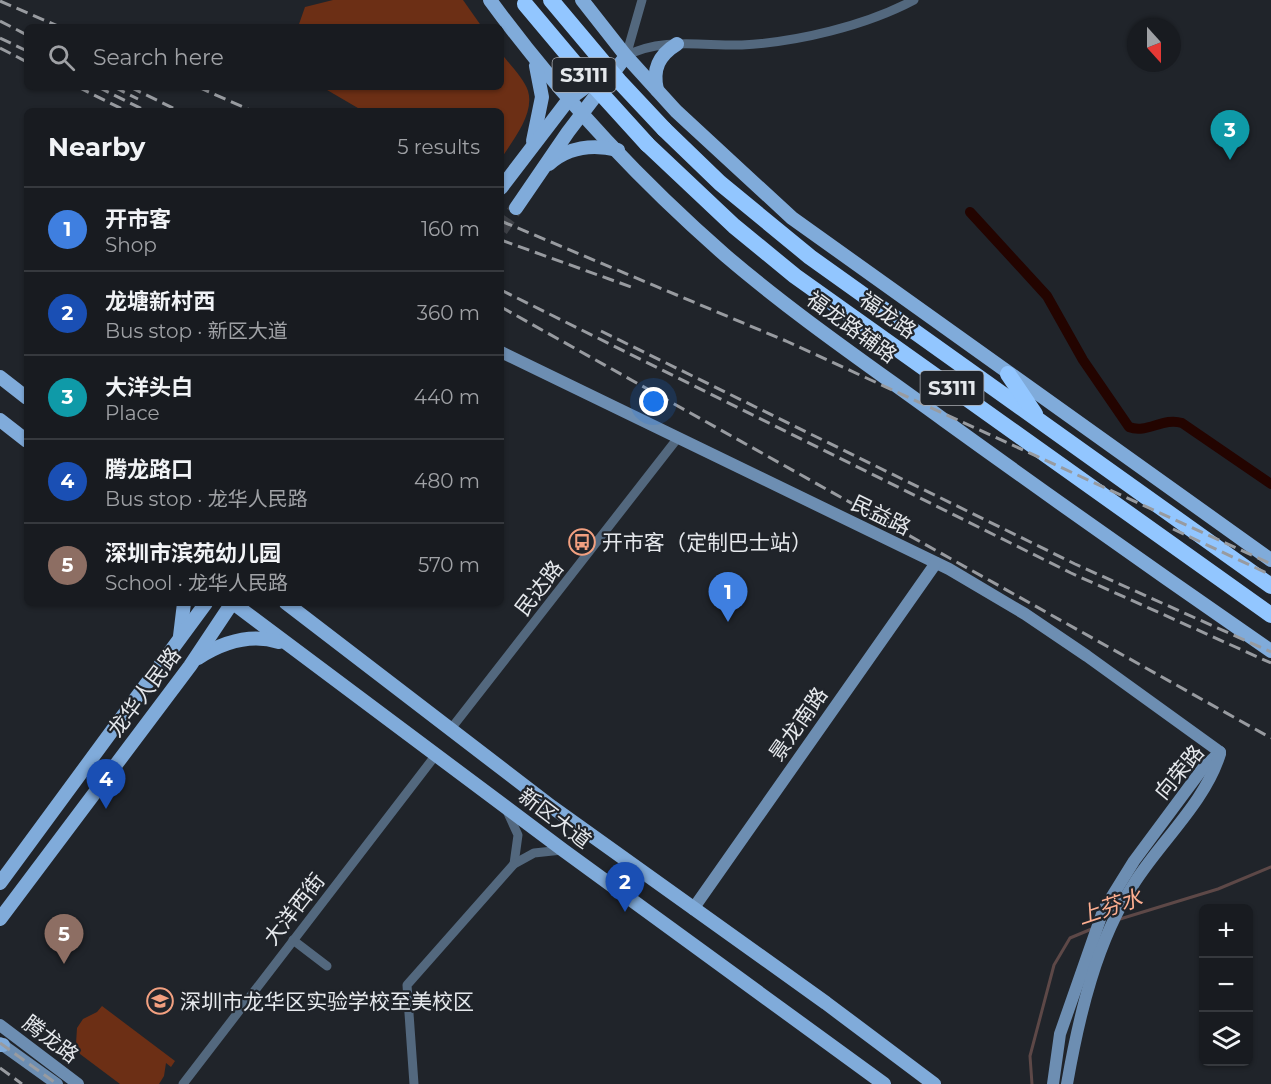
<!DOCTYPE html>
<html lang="en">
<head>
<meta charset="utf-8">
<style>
	body { margin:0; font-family:Montserrat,"Noto Sans SC",sans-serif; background:#212429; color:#f1f3f6 }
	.controls { position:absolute; right:18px; bottom:18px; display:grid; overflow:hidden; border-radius:9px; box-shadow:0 2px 4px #0004 }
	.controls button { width:54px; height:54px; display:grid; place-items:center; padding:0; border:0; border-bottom:2px solid #36393e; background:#181b20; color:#f1f3f6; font:30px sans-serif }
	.compass { position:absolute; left:1127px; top:18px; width:54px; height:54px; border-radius:50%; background:#181b20; box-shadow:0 2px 4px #0004; rotate:159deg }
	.you { position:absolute; left:654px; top:402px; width:21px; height:21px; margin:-15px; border:4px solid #fff; border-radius:50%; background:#1a73e8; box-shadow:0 0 0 9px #1a73e833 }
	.badge { display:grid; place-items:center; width:39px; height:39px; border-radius:50%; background:#db2777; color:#fff; font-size:20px; font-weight:700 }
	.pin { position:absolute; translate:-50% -50px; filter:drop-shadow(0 2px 3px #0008) }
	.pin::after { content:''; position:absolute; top:32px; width:21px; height:18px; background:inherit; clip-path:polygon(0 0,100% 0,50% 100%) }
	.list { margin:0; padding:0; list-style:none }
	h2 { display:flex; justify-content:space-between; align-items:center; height:78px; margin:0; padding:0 24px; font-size:26px }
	h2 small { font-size:20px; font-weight:400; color:#9fa1a5 }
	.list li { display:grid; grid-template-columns:39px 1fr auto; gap:18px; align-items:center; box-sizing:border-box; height:84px; padding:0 24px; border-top:2px solid #36393e }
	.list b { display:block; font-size:22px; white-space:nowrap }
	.list p { margin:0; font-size:20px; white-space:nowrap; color:#9fa1a5 }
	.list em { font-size:20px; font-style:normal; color:#9fa1a5 }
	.icon { flex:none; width:33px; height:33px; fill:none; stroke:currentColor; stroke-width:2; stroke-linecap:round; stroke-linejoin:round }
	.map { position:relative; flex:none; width:1271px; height:1084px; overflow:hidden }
	.search { position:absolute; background:#181b20; box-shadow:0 2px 4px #0004; left:24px; top:24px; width:480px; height:66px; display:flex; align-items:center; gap:15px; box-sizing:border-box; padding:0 21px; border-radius:9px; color:#9fa1a5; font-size:22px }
	.panel { position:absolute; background:#181b20; box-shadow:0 2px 4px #0004; left:24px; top:108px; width:480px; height:498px; border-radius:9px }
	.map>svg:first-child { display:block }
	.green { fill:#6c2f15 }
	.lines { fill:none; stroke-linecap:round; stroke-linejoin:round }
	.stream { stroke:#5d4847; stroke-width:3 }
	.canal { stroke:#230400; stroke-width:10 }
	.primary-tunnel { stroke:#3e4147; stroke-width:14; stroke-dasharray:14 7; stroke-linecap:butt }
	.street { stroke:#53687e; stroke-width:9 }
	.secondary { stroke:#6d8eb2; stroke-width:12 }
	.primary { stroke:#80abda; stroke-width:14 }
	.highway { stroke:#92c6ff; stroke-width:16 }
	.rail { stroke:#989ba0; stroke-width:3; stroke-dasharray:12 6; stroke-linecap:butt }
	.highway-bridge { stroke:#92c6ff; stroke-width:16 }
	.labels { text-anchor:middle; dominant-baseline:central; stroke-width:4.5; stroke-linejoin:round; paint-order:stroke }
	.shield { fill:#20242a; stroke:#aaadb2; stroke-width:1.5 }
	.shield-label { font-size:20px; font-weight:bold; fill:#e5e8ec }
	.street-label { font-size:21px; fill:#e5e8ec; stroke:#20242a }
	.poi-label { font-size:21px; fill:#e5e8ec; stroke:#20242a; text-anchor:start }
	.water-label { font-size:22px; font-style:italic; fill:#feaf91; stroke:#20242a }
</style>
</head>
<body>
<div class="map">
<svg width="1271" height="1084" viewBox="0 0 1271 1084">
	<rect width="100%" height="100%" fill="#20242a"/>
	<g class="green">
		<path d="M333 0H463L482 27H298L305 7Z"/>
		<path d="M501 53C509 64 524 78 528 91 535 114 512 141 501 159V111H363L322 87H501Z"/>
		<path d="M102 1006 175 1061 171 1067 166 1063 164 1076 159 1084H120L80 1054 76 1044 77 1028 83 1019 97 1012Z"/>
	</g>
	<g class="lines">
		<g class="stream">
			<path d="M1120 919 1218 889 1271 867"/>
			<path d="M1032 1084 1030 1056 1054 965 1070 938 1094 928"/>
		</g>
		<path class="canal" d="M970 212 1047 296 1083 360 1129 427C1147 434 1163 417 1182 423L1271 484"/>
		<path class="primary-tunnel" d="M501 230 516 208"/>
		<g class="street">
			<path d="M626 56C661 37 703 46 742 45 797 42 865 26 914 0"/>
			<path d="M626 56 642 0"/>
			<path d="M450 730 677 439"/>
			<path d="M507 811 518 835 514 864"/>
			<path d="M293 940 327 966"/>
			<path d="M183 1084 435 756"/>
			<path d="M414 1084 407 985 514 864 534 853 562 850"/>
		</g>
		<g class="secondary">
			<path d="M501 352 949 569 1025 614 1087 656 1220 752"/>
			<path d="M693 909 936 563"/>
			<path d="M0 1025 78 1084"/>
			<path d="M0 1043 57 1084"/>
			<path d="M1053 1084 1060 1034 1103 911 1134 861 1203 768 1220 752"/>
			<path d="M1067 1084C1079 1016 1096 941 1135 882 1162 840 1205 802 1220 754"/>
		</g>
		<g class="primary">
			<path d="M490 0C558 93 639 180 726 256 795 315 870 366 944 420 1052 498 1161 575 1271 651"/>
			<path d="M582 0 626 56 676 111 792 218 1271 560"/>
			<path d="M657 90C652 69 659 55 677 44"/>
			<path d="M533 141 542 97 536 66"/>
			<path d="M549 164C568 147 593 144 618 150"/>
			<path d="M501 188 569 99 598 78"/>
			<path d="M516 208 568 132 626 56"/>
			<path d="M0 377 27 398"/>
			<path d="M0 420 27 441"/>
			<path d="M233 603 563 850 884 1084"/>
			<path d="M286 603 552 807 826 1003 934 1084"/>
			<path d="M180 636 184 603"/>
			<path d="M198 658C223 642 250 633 279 642"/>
			<path d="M0 883 206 603"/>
			<path d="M0 919 190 666 232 603"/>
			<path d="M0 1045H3"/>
		</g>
		<g class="highway">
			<path d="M664 129 720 183 810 257 1271 586"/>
			<path d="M647 144 734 226 795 276 1271 615"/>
			<path d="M1008 374 1035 414"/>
		</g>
		<g class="rail">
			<path d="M0 1 60 27"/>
			<path d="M0 21 27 35"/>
			<path d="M0 38 27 51"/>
			<path d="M0 48 27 62"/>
			<path d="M78 87 126 111"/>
			<path d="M98 87 146 111"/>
			<path d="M114 87 138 99"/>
			<path d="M130 87 179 111"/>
			<path d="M198 87 252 111"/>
			<path d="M501 221 786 341 1271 564"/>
			<path d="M501 240 634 288"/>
			<path d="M501 290 1071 573 1271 663"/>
			<path d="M501 307 1271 738"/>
			<path d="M601 331 1075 564 1271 652"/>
			<path d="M1173 529 1271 575"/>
			<path d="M0 1043 57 1084"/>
			<path d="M0 1068 22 1084"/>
		</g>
		<g class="highway-bridge">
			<path d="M551 0 619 81 664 129"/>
			<path d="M525 4 588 79 647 144"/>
		</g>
	</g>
	<defs>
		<g id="bus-ring" transform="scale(1.35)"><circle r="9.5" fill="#20242a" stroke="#f2a080" stroke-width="1.5"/><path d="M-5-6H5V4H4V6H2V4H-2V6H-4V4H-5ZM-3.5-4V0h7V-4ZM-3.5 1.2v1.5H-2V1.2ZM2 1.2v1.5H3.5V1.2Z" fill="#f2a080"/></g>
		<g id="school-ring" transform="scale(1.35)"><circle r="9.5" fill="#20242a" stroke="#f2a080" stroke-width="1.5"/><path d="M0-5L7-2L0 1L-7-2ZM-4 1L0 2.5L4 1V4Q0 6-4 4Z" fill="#f2a080"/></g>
	</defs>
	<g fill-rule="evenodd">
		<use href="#bus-ring" x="582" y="542"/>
		<use href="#school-ring" x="160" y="1001"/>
	</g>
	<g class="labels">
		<g class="shield">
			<rect x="552.5" y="58" width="63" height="34" rx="4.5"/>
			<rect x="920.5" y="371" width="63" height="34" rx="4.5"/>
		</g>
		<g class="shield-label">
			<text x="584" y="75">S3111</text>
			<text x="952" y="388">S3111</text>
		</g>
		<g class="street-label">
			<text transform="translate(888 315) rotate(35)">福龙路</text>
			<text transform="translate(852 327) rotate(36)">福龙路辅路</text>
			<text transform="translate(881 515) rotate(26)">民益路</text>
			<text transform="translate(539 588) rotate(-52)">民达路</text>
			<text transform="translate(144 692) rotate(-53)">龙华人民路</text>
			<text transform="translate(798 724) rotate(-55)">景龙南路</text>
			<text transform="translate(1179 772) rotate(-50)">向荣路</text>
			<text transform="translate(555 818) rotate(37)">新区大道</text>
			<text transform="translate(294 909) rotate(-52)">大洋西街</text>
			<text transform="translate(51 1039) rotate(37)">腾龙路</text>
		</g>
		<g class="poi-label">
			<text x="602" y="542">开市客（定制巴士站）</text>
			<text x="180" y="1001">深圳市龙华区实验学校至美校区</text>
		</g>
		<g class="water-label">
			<text transform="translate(1110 907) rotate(-18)">上芬水</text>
		</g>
	</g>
</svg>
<div class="controls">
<button>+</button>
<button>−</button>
<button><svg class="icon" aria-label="layers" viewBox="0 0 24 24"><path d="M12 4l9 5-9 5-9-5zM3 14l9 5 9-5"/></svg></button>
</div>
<svg class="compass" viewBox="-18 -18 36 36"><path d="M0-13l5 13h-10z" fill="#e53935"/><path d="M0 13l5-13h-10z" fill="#9fa1a5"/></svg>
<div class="you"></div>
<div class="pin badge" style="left:728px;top:622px;background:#3f7fe0">1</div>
<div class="pin badge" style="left:625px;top:912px;background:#1a4fb4">2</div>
<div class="pin badge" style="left:1230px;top:160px;background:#0f9aa8">3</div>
<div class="pin badge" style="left:106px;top:809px;background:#1a4fb4">4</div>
<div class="pin badge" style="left:64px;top:964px;background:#8d6e63">5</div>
<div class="search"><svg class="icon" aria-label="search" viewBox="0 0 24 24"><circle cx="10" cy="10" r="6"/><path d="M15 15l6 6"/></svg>Search here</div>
<section class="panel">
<h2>Nearby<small>5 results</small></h2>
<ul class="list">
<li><span class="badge" style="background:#3f7fe0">1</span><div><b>开市客</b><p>Shop</p></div><em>160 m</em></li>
<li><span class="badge" style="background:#1a4fb4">2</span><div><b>龙塘新村西</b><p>Bus stop · 新区大道</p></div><em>360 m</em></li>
<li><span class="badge" style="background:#0f9aa8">3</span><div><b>大洋头白</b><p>Place</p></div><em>440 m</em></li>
<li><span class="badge" style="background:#1a4fb4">4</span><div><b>腾龙路口</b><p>Bus stop · 龙华人民路</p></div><em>480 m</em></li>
<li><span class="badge" style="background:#8d6e63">5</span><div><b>深圳市滨苑幼儿园</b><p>School · 龙华人民路</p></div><em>570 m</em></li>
</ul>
</section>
</div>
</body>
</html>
